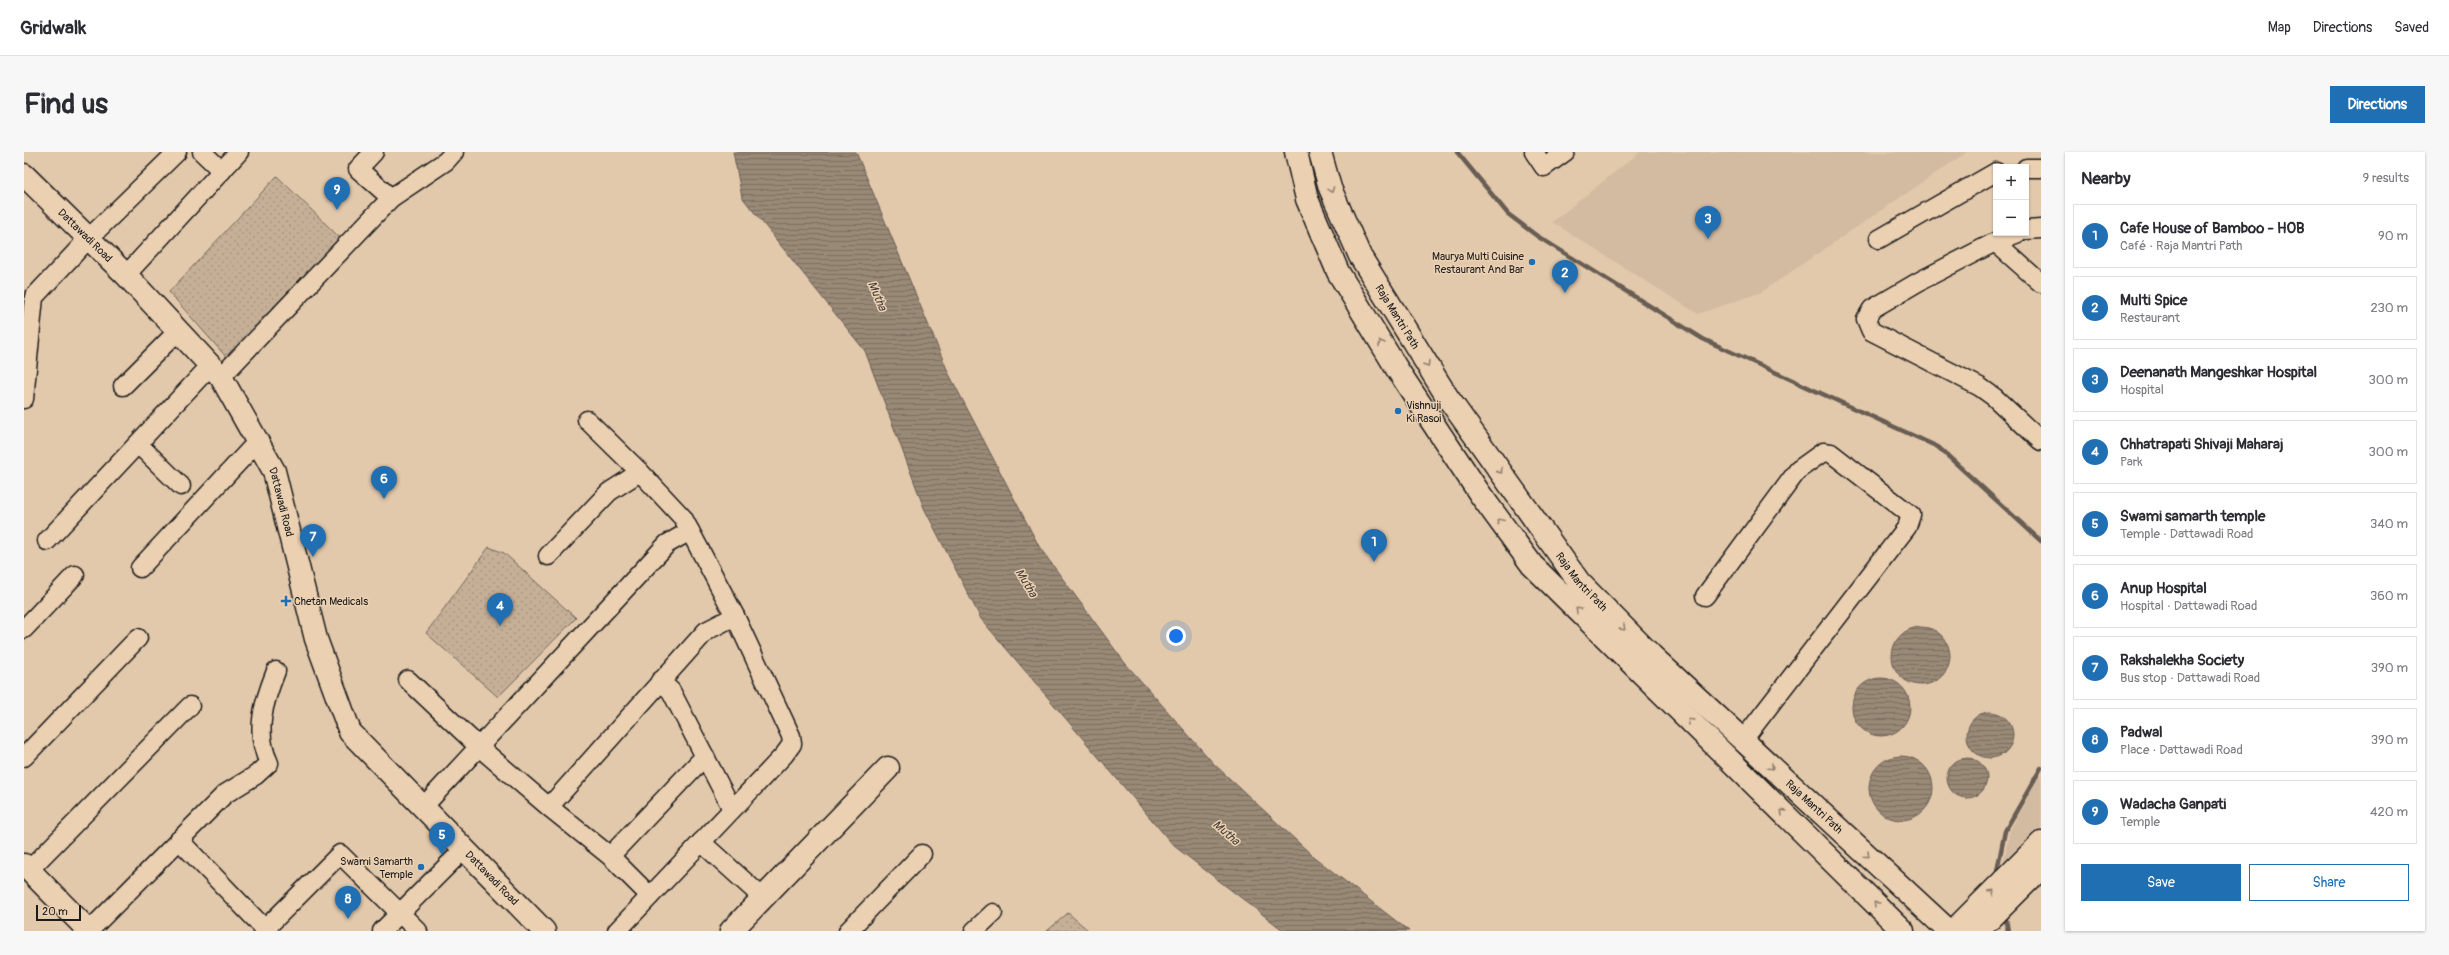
<!DOCTYPE html>
<html lang="en">
<head>
<meta charset="utf-8">
<style>
	body { margin:0; font-family:Pangolin,sans-serif; background:#f7f7f7; color:#2b2b33 }
	.controls { position:absolute; right:12px; top:12px; display:grid; overflow:hidden; border-radius:0px; box-shadow:0 1px 3px #0004 }
	.controls button { width:36px; height:36px; display:grid; place-items:center; padding:0; border:0; border-bottom:1px solid #e1e1e2; background:#fff; color:#2b2b33; font:20px sans-serif }
	.scale { position:absolute; left:12px; bottom:10px; width:45px; box-sizing:border-box; padding-left:4px; border:2px solid #1c1c1c; border-top:0; font-size:11px; line-height:14px; white-space:nowrap; color:#1c1c1c; -webkit-text-stroke:3px #ebd0b2; paint-order:stroke }
	.you { position:absolute; left:1152px; top:484px; width:14px; height:14px; margin:-10px; border:3px solid #fff; border-radius:50%; background:#1a73e8; box-shadow:0 0 0 6px #1a73e833 }
	.badge { display:grid; place-items:center; width:26px; height:26px; border-radius:50%; background:#1f6fb2; color:#fff; font-size:13px; font-weight:700 }
	.pin { position:absolute; translate:-50% -33px; filter:drop-shadow(0 1px 2px #0008) }
	.pin::after { content:''; position:absolute; top:21px; width:14px; height:12px; background:inherit; clip-path:polygon(0 0,100% 0,50% 100%) }
	.list { margin:0; padding:0; list-style:none }
	h2 { display:flex; justify-content:space-between; align-items:center; height:52px; margin:0; padding:0 16px; font-size:17px }
	h2 small { font-size:13px; font-weight:400; color:#7c7c81 }
	.list li { display:grid; grid-template-columns:26px 1fr auto; gap:12px; align-items:center; box-sizing:border-box; height:64px; margin:0 8px 8px; padding:0 8px; border:1px solid #e1e1e2; border-radius:0px }
	.list b { display:block; font-size:15px; white-space:nowrap }
	.list p { margin:0; font-size:13px; white-space:nowrap; color:#7c7c81 }
	.list em { font-size:13px; font-style:normal; color:#7c7c81 }
	.actions { display:flex; gap:8px; padding:12px 16px }
	.actions a { flex:1; padding:9px 0; border:1px solid #1f6fb2; border-radius:0px; text-align:center; font-size:14px; color:#1f6fb2 }
	.actions .main { background:#1f6fb2; color:#fff }
	.map { position:relative; flex:none; width:2017px; height:779px; overflow:hidden; border-radius:0px }
	header { display:flex; align-items:center; gap:24px; box-sizing:border-box; height:56px; padding:0 20px; background:#fff; border-bottom:1px solid #e1e1e2 }
	header strong { font-size:19px }
	nav { display:flex; gap:22px; margin-inline-start:auto; font-size:14px }
	.intro { display:flex; align-items:center; justify-content:space-between; box-sizing:border-box; height:96px; padding:0 24px }
	h1 { margin:0; font-size:28px }
	.button { padding:10px 18px; border-radius:0px; background:#1f6fb2; color:#fff; font-size:14px; font-weight:700 }
	main { display:flex; gap:24px; padding:0 24px }
	aside { flex:1; background:#fff; border-radius:0px; box-shadow:0 1px 3px #0004 }
	.map>svg:first-child { display:block }
	.built { fill:#d3bba1 }
	.park { fill:url(#park-dots); stroke:#70665a }
	.water { fill:url(#water-rules); stroke:#675d53 }
	.lines { fill:none; stroke-linecap:round; stroke-linejoin:round }
	.stream { stroke:#675d53; stroke-width:4.5 }
	.street-casing { stroke:#1c1c1c; stroke-width:21 }
	.secondary-casing { stroke:#1c1c1c; stroke-width:25 }
	.street { stroke:#ebd0b2; stroke-width:18 }
	.secondary { stroke:#ebd0b2; stroke-width:22 }
	.oneway { stroke:#8e7f6e }
	.poi-dot { fill:#1f6fb2; stroke:#ebd0b2; stroke-width:1.5 }
	.labels { text-anchor:middle; dominant-baseline:central; stroke-width:3; stroke-linejoin:round; paint-order:stroke }
	.street-label { font-size:11px; fill:#1c1c1c; stroke:#ebd0b2 }
	.poi-label { font-size:11px; fill:#1c1c1c; stroke:#ebd0b2; text-anchor:end }
	.water-label { font-size:12px; font-style:italic; fill:#48423c; stroke:#ebd0b2 }
</style>
</head>
<body>
<header>
<strong>Gridwalk</strong>
<nav><a>Map</a><a>Directions</a><a>Saved</a></nav>
</header>
<div class="intro"><h1>Find us</h1><a class="button">Directions</a></div>
<main>
<div class="map">
<svg width="2017" height="779" viewBox="0 0 2017 779">
	<defs>
		<pattern id="park-dots" width="8" height="8" patternUnits="userSpaceOnUse"><rect width="8" height="8" fill="#c5af97"/><path d="M2 2h.1M6 6h.1" fill="none" stroke="#a99682" stroke-width="1.8" stroke-linecap="round"/></pattern>
		<pattern id="water-rules" width="6" height="5" patternUnits="userSpaceOnUse"><rect width="6" height="5" fill="#998977"/><path d="M0 2.5h6" fill="none" stroke="#7c6f61"/></pattern>
	</defs>
	<rect width="100%" height="100%" fill="#e3c9ac"/>
	<filter id="ink" filterUnits="userSpaceOnUse"><feTurbulence type="fractalNoise" baseFrequency=".025" numOctaves="2"/><feDisplacementMap in="SourceGraphic" scale="8" xChannelSelector="R" yChannelSelector="G"/><feConvolveMatrix kernelMatrix="1 2 1 2 8 2 1 2 1" color-interpolation-filters="sRGB"/></filter>
	<g filter="url(#ink)">
		<g class="built">
			<path d="M1616 0H1943L1736 141 1674 162 1528 70Z"/>
			<path d="M2017 619V679L1978 718 1986 678Z"/>
		</g>
		<g class="park">
			<path d="M253 24 316 86 203 206 145 140Z"/>
			<path d="M465 395 480 401 552 466 474 545 402 481Z"/>
			<path d="M1044 761 1065 779H1023Z"/>
		</g>
		<g class="water">
			<path d="M709 0H832L925 222 1016 396 1101 511 1190 612 1290 705 1385 779H1260L1150 694 957 467 900 356 841 199 718 45Z"/>
			<circle cx="1897" cy="504" r="29"/>
			<circle cx="1857" cy="555" r="29"/>
			<circle cx="1966" cy="583" r="23"/>
			<circle cx="1877" cy="636" r="32"/>
			<circle cx="1943" cy="626" r="20"/>
		</g>
		<g class="lines">
			<g class="stream">
				<path d="M1433 0 1484 62 1513 84 1679 187 1914 295 2017 389"/>
				<path d="M1972 724 1981 679 2017 616"/>
				<path d="M1981 762 1984 779"/>
			</g>
			<g class="street-casing">
				<g id="street">
					<path d="M178 0 198 19"/>
					<path d="M350 0 334 17 367 46"/>
					<path d="M1510 0 1520 15 1541 0"/>
					<path d="M2002 16H2017"/>
					<path d="M2002 78 2017 77"/>
					<path d="M1994 81 1971 90 1894 130 1848 157 1842 167 1847 179 1956 235 1970 245 2017 289"/>
					<path d="M1855 87 1972 20"/>
					<path d="M1971 90 2017 131"/>
					<path d="M102 123 215 0"/>
					<path d="M197 225 367 46 422 9 430 0"/>
					<path d="M99 234 154 179"/>
					<path d="M0 247 10 145 65 86 153 0"/>
					<path d="M563 268 616 320"/>
					<path d="M114 292 157 334"/>
					<path d="M23 389 186 214"/>
					<path d="M524 404 585 340 616 320 659 366 711 464 767 584 768 592 760 603 593 779"/>
					<path d="M116 416 234 289"/>
					<path d="M1681 444 1774 318 1799 300 1807 301 1887 363 1883 375 1719 588"/>
					<path d="M0 477 51 423"/>
					<path d="M384 528 455 595 525 655"/>
					<path d="M636 529 647 539 708 657"/>
					<path d="M0 605 114 486"/>
					<path d="M399 655 643 392 666 379"/>
					<path d="M155 688 241 777"/>
					<path d="M677 690 739 746"/>
					<path d="M586 704 681 604"/>
					<path d="M5 718 166 554"/>
					<path d="M626 744 586 704 525 655 682 479 711 464"/>
					<path d="M65 779 201 642 232 623 245 611C230 580 240 549 252 519"/>
					<path d="M239 779 316 702 394 779"/>
					<path d="M358 779 440 697"/>
					<path d="M824 779 898 702"/>
					<path d="M950 779 969 761"/>
				</g>
			</g>
			<g class="secondary-casing">
				<g id="secondary">
					<path d="M1272 0 1283 47 1314 120 1373 217 1456 342 1508 413 1879 779"/>
					<path id="s1" d="M1296 0 1306 36 1336 104 1424 246 1555 430 1628 504 1925 779"/>
					<path id="s2" d="M0 23 102 123 197 225 250 319 292 487 326 580 520 779"/>
					<path d="M0 713 65 779"/>
					<path d="M707 779 864 616"/>
					<path d="M1929 779 2017 691"/>
					<path d="M1954 779 2017 716"/>
				</g>
			</g>
			<use href="#street" class="street"/>
			<use href="#secondary" class="secondary"/>
		</g>
		<defs><path id="oneway-chevron" d="M-2-3.5L2.5 0L-2 3.5" fill="none" stroke-width="1.6" stroke-linecap="round" stroke-linejoin="round"/></defs>
		<g class="oneway">
			<use href="#oneway-chevron" transform="translate(1307 38) rotate(70)"/>
			<use href="#oneway-chevron" transform="translate(1357 191) rotate(-121)"/>
			<use href="#oneway-chevron" transform="translate(1403 212) rotate(58)"/>
			<use href="#oneway-chevron" transform="translate(1476 319) rotate(55)"/>
			<use href="#oneway-chevron" transform="translate(1476 369) rotate(-126)"/>
			<use href="#oneway-chevron" transform="translate(1554 458) rotate(-135)"/>
			<use href="#oneway-chevron" transform="translate(1599 476) rotate(44)"/>
			<use href="#oneway-chevron" transform="translate(1666 569) rotate(-135)"/>
			<use href="#oneway-chevron" transform="translate(1747 615) rotate(43)"/>
			<use href="#oneway-chevron" transform="translate(1759 660) rotate(-135)"/>
			<use href="#oneway-chevron" transform="translate(1843 703) rotate(43)"/>
			<use href="#oneway-chevron" transform="translate(1968 740) rotate(-45)"/>
			<use href="#oneway-chevron" transform="translate(1852 752) rotate(-135)"/>
		</g>
	</g>
	<g class="poi-dot">
		<circle cx="1508" cy="110" r="4"/>
		<circle cx="1374" cy="259" r="4"/>
		<path d="M260 443h4v4h4v4h-4v4h-4v-4h-4v-4h4z"/>
		<circle cx="397" cy="715" r="4"/>
	</g>
	<g class="labels">
		<g class="street-label">
			<text stroke="none"><textPath href="#s2" startOffset="86">Dattawadi Road</textPath></text>
			<text stroke="none"><textPath href="#s1" startOffset="183">Raja Mantri Path</textPath></text>
			<text stroke="none"><textPath href="#s2" startOffset="422">Dattawadi Road</textPath></text>
			<text stroke="none"><textPath href="#s1" startOffset="506">Raja Mantri Path</textPath></text>
			<text stroke="none"><textPath href="#s1" startOffset="830">Raja Mantri Path</textPath></text>
			<text stroke="none"><textPath href="#s2" startOffset="866">Dattawadi Road</textPath></text>
		</g>
		<g class="poi-label">
			<text x="1500" y="104">Maurya Multi Cuisine<tspan x="1500" dy="13">Restaurant And Bar</tspan></text>
			<text x="1382" y="253" text-anchor="start">Vishnuji<tspan x="1382" dy="13">Ki Rasoi</tspan></text>
			<text x="270" y="449" text-anchor="start">Chetan Medicals</text>
			<text x="389" y="709">Swami Samarth<tspan x="389" dy="13">Temple</tspan></text>
		</g>
		<g class="water-label">
			<text transform="translate(853 144) rotate(67)">Mutha</text>
			<text transform="translate(1002 431) rotate(59)">Mutha</text>
			<text transform="translate(1202 681) rotate(41)">Mutha</text>
		</g>
	</g>
</svg>
<div class="controls">
<button>+</button>
<button>−</button>
</div>
<div class="scale">20 m</div>
<div class="you"></div>
<div class="pin badge" style="left:1350px;top:410px">1</div>
<div class="pin badge" style="left:1541px;top:141px">2</div>
<div class="pin badge" style="left:1684px;top:87px">3</div>
<div class="pin badge" style="left:476px;top:474px">4</div>
<div class="pin badge" style="left:418px;top:703px">5</div>
<div class="pin badge" style="left:360px;top:347px">6</div>
<div class="pin badge" style="left:289px;top:405px">7</div>
<div class="pin badge" style="left:324px;top:767px">8</div>
<div class="pin badge" style="left:313px;top:58px">9</div>
</div>
<aside>
<h2>Nearby<small>9 results</small></h2>
<ul class="list">
<li><span class="badge">1</span><div><b>Cafe House of Bamboo - HOB</b><p>Café · Raja Mantri Path</p></div><em>90 m</em></li>
<li><span class="badge">2</span><div><b>Multi Spice</b><p>Restaurant</p></div><em>230 m</em></li>
<li><span class="badge">3</span><div><b>Deenanath Mangeshkar Hospital</b><p>Hospital</p></div><em>300 m</em></li>
<li><span class="badge">4</span><div><b>Chhatrapati Shivaji Maharaj</b><p>Park</p></div><em>300 m</em></li>
<li><span class="badge">5</span><div><b>Swami samarth temple</b><p>Temple · Dattawadi Road</p></div><em>340 m</em></li>
<li><span class="badge">6</span><div><b>Anup Hospital</b><p>Hospital · Dattawadi Road</p></div><em>360 m</em></li>
<li><span class="badge">7</span><div><b>Rakshalekha Society</b><p>Bus stop · Dattawadi Road</p></div><em>390 m</em></li>
<li><span class="badge">8</span><div><b>Padwal</b><p>Place · Dattawadi Road</p></div><em>390 m</em></li>
<li><span class="badge">9</span><div><b>Wadacha Ganpati</b><p>Temple</p></div><em>420 m</em></li>
</ul>
<div class="actions"><a class="main">Save</a><a>Share</a></div>
</aside>
</main>
</body>
</html>
